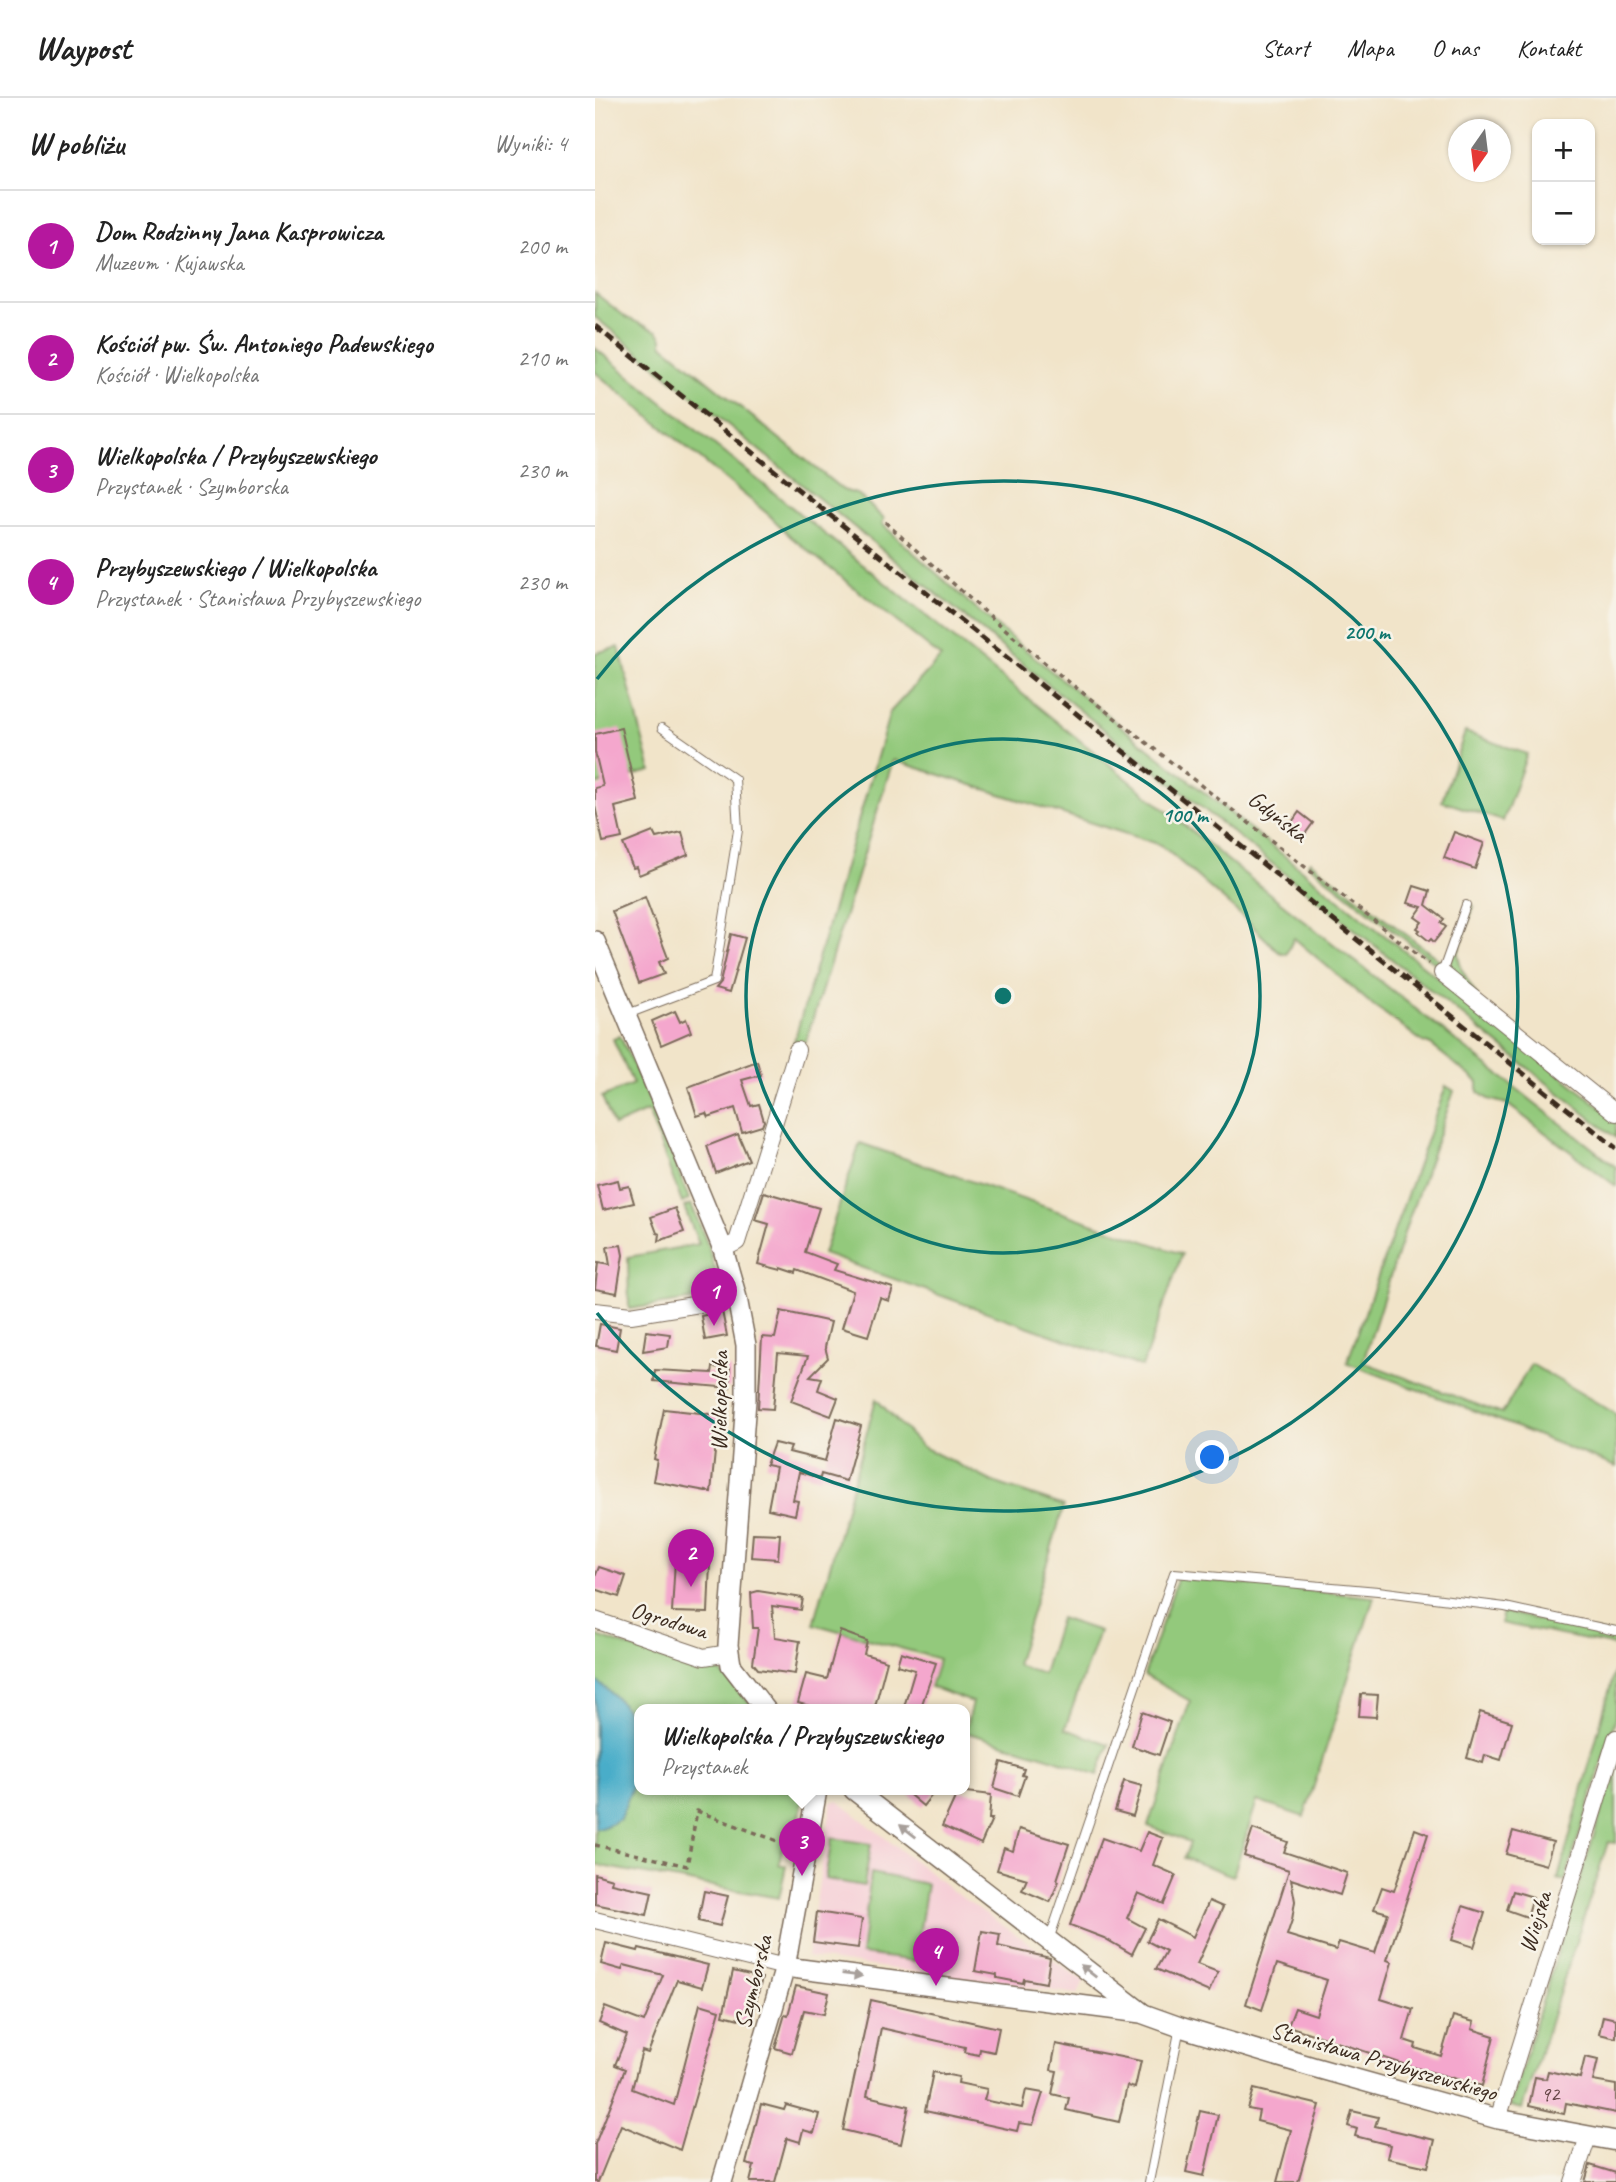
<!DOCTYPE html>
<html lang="pl">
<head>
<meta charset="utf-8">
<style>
	body { margin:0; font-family:Caveat,sans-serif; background:#f2f2f2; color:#222 }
	.controls { position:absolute; right:21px; top:21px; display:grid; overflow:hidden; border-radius:14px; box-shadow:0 2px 5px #0004 }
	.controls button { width:63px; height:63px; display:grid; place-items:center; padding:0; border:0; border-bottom:2px solid #e0e0e0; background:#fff; color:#222; font:35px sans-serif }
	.compass { position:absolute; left:853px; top:21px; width:63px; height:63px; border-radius:50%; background:#fff; box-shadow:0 2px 5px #0004; rotate:194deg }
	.you { position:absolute; left:618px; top:1360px; width:24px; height:24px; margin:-18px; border:5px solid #fff; border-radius:50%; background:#1a73e8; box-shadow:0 0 0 10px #1a73e833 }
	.badge { display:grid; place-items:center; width:46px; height:46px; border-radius:50%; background:#b5179e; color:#fff; font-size:23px; font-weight:700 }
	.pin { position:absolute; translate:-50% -58px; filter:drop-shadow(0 2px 4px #0008) }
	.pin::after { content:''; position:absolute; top:37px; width:24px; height:21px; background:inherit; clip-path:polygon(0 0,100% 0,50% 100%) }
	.popup { position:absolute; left:39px; top:1606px; width:336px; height:91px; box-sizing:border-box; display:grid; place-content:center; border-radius:14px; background:#fff; filter:drop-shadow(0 2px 5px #0005); font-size:23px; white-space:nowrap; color:#767676 }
	.popup b { font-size:26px; color:#222 }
	.popup::after { content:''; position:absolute; left:50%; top:100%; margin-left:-14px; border:14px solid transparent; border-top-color:#fff }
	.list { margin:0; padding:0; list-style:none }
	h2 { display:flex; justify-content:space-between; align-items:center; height:91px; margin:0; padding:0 28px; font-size:30px }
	h2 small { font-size:23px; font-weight:400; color:#767676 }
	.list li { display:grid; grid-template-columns:46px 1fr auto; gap:21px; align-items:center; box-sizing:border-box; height:112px; padding:0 28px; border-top:2px solid #e0e0e0 }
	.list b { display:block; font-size:26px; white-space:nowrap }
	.list p { margin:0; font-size:23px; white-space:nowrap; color:#767676 }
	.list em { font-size:23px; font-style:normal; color:#767676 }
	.map { position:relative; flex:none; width:1021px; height:2084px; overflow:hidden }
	header { display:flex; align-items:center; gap:42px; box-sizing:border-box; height:98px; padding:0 35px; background:#fff; border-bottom:2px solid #e0e0e0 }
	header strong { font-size:33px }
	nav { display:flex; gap:38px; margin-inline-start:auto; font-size:24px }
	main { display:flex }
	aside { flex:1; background:#fff }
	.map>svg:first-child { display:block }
	.built { fill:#f6cfd7 }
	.green { fill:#93c97b; stroke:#677a4c; stroke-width:2 }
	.water { fill:#49adc9; stroke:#426c74; stroke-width:2 }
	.building { fill:#f4a7cd }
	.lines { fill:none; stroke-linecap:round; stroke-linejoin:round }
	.service-casing { stroke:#7b6b5a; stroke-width:10 }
	.minor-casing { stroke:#7b6b5a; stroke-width:18 }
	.tertiary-casing { stroke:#7b6b5a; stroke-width:22 }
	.path { stroke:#7b6b5a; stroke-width:3.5; stroke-dasharray:5 5; stroke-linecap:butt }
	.service { stroke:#fff; stroke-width:8 }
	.minor { stroke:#fff; stroke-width:16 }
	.tertiary { stroke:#fff; stroke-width:19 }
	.rail { stroke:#3b2a1e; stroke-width:5; stroke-dasharray:10 5; stroke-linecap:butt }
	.oneway { fill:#a79f9a }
	.ring { fill:none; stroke:#0f766e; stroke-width:3.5 }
	.labels { text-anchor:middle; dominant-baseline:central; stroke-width:5; stroke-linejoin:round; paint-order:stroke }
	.number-label { font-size:21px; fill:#69494a }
	.street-label { font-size:24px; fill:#3b2a1e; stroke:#f7f3e8 }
	.centre { fill:#0f766e; stroke:#f7f3e8; stroke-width:3.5 }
	.ring-label { font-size:21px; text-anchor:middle; font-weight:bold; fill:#0f766e; stroke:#f7f3e8; stroke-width:5; stroke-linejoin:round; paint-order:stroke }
</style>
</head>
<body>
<header>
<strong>Waypost</strong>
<nav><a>Start</a><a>Mapa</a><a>O nas</a><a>Kontakt</a></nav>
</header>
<main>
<aside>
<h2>W pobliżu<small>Wyniki: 4</small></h2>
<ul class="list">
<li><span class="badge">1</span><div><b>Dom Rodzinny Jana Kasprowicza</b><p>Muzeum · Kujawska</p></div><em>200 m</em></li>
<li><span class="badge">2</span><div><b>Kościół pw. Św. Antoniego Padewskiego</b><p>Kościół · Wielkopolska</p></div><em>210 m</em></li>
<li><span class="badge">3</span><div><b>Wielkopolska / Przybyszewskiego</b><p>Przystanek · Szymborska</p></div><em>230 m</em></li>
<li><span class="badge">4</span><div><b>Przybyszewskiego / Wielkopolska</b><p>Przystanek · Stanisława Przybyszewskiego</p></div><em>230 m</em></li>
</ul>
</aside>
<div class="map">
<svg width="1021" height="2084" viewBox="0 0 1021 2084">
	<rect width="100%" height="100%" fill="#f7f3e8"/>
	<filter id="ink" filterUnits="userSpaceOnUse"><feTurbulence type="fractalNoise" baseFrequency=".0143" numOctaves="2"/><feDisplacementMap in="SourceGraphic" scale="14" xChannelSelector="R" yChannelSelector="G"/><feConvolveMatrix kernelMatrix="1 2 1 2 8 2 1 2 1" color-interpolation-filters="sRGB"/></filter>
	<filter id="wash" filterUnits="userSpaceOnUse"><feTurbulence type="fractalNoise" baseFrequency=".00686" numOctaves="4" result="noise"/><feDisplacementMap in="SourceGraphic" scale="28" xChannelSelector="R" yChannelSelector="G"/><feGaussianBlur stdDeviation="1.57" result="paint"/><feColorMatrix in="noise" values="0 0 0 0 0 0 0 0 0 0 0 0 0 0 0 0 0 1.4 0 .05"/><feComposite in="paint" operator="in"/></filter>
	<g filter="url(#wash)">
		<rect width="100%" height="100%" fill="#f1e4c9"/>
		<path class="built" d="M243 1703 359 1794 489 1883 483 1896 212 1859 237 1704Z"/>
		<g class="green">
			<path d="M0 195 32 220 62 233 67 240V246L248 392 264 397 289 421 287 426 381 511 455 572 1021 1021V1040L502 626 0 219Z"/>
			<path d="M0 250 651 777 1021 1069V1088L912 1006 893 1001 883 994V984L836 947 828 944 774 904 699 840 691 856 684 854 647 818 566 747 298 662 211 943 198 947 295 614 346 559 196 439 174 417 0 274Z"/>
			<path d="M24 549 56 673 0 687V555Z"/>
			<path d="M870 634 932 656 908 723 847 703Z"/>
			<path d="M715 763 847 864 844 868 713 766Z"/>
			<path d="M875 806 879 808 863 856 866 870 883 900 852 873Z"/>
			<path d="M25 938 58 1010 94 1101 87 1105 53 1013 19 1028 7 999 38 986 18 941Z"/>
			<path d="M851 988 859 993 810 1132 768 1264 907 1316 936 1266 1021 1316V1369L906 1323 752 1265Z"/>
			<path d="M265 1045 587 1156 547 1269 228 1156Z"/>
			<path d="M96 1106 112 1145 128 1197 34 1211 33 1159 104 1146 89 1109Z"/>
			<path d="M281 1301 326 1348 398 1384 469 1408 421 1567 448 1576 465 1520 504 1533 470 1631 514 1646 503 1677 460 1661 370 1634 377 1604 335 1589 344 1561 219 1526Z"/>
			<path d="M583 1479 779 1499 709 1719 662 1703 638 1778 589 1760 595 1744 553 1728 595 1603 549 1577Z"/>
			<path d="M908 1514 1021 1538V1548L905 1525Z"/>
			<path d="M0 1537 85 1567 88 1559 122 1570 161 1612H44V1692H210L198 1751 187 1750 184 1766 191 1768 184 1800 0 1767Z"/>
			<path d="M1021 1568V1619L970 1783 963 1781Z"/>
			<path d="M1021 1666V1745L1013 1744 927 2011 915 2008Z"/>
			<path d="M237 1740 276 1746 269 1788 230 1781Z"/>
			<path d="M276 1775 332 1786 320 1863 266 1856Z"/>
		</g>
		<path class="water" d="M0 1582C59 1624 49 1662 25 1721L7 1730H0Z"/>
		<g id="blocks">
			<g class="building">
				<path d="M26 630 43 703 20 709 27 740 8 744 0 708V690L8 688 0 654V636Z"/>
				<path d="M704 714 718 725 707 740 693 730Z"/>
				<path d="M58 734 61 740 87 734 93 757 44 777 41 769 38 770 28 746Z"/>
				<path d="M859 734 889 745 880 771 849 760Z"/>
				<path d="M819 788 835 793 831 807 849 821 846 825 851 829 839 844 836 841 834 843 823 834 825 832 822 830 827 824 820 819 827 809 813 805Z"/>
				<path d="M50 799 73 860 64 864 69 876 44 885 17 813Z"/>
				<path d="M136 836 150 840 134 895 120 891 125 885Z"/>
				<path d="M80 913 85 924 91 921 96 934 66 947 57 923Z"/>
				<path d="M162 963 166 977 147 982 156 1008 164 1006 169 1023 167 1028 147 1034 140 1010 113 1019 111 1015 102 1018 93 989Z"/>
				<path d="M143 1036 154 1062 121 1075 112 1048Z"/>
				<path d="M23 1082 25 1090 34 1088 39 1105 8 1112 2 1087Z"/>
				<path d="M169 1094 224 1110 210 1154 242 1166 239 1172 298 1190 294 1203 285 1200 273 1238 247 1230 258 1193 202 1172 201 1175 186 1170V1172L163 1166 174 1126 160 1122Z"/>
				<path d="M80 1110 89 1134 64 1143 65 1136 62 1135 56 1119Z"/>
				<path d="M26 1147 28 1157 22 1195 0 1191 3 1165 15 1167 12 1149Z"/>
				<path d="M127 1213 132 1238 110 1242 106 1218Z"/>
				<path d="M186 1213 236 1224 230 1249 233 1260 215 1278 227 1280 223 1292 243 1300 236 1318 196 1303 213 1258 183 1255 178 1311 163 1310 167 1239 180 1240Z"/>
				<path d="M5 1226 25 1230 21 1252 1 1248Z"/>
				<path d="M51 1233 75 1236 73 1249 48 1253Z"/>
				<path d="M118 1269 135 1270V1290L59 1283 60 1272 117 1275Z"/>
				<path d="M69 1311 132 1318 130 1344H121L116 1394 58 1383 62 1362 59 1361Z"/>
				<path d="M242 1320 266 1328 251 1383 226 1376 225 1380 204 1374 198 1402 203 1403 200 1417 173 1411 181 1369 171 1367 179 1345 196 1349 194 1354 230 1363Z"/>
				<path d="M158 1435 185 1436 183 1461 156 1459Z"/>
				<path d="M80 1462 115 1464 113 1515 77 1514Z"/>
				<path d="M4 1469 31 1478 24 1499 0 1491V1479Z"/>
				<path d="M163 1493 208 1500 206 1512 177 1508 180 1539 205 1543 200 1576 163 1571 158 1565 163 1530H158L156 1495Z"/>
				<path d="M245 1533 272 1543 269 1556 292 1563 279 1612H230L203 1605 211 1576 232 1581Z"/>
				<path d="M306 1554 341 1565 325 1612H308L320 1572 302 1567Z"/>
				<path d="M766 1596 783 1597 781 1619 764 1618Z"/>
				<path d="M547 1614 575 1624 564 1657 537 1648Z"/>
				<path d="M885 1614 917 1624 906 1662 890 1657 888 1665 872 1660Z"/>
				<path d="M406 1664 429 1671 427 1677 430 1678 423 1698 399 1690Z"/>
				<path d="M529 1683 547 1688 538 1718 520 1713Z"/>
				<path d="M309 1692H341L328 1708Z"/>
				<path d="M363 1693 396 1697 394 1721H397L386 1746 347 1728Z"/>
				<path d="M424 1731 474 1746 462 1782 464 1783 455 1804 427 1792 432 1781 402 1772 409 1750 418 1753Z"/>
				<path d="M658 1731 693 1744 689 1754 752 1775 745 1797 696 1781 700 1803 697 1822 692 1837 741 1852 744 1844 780 1855 793 1815 779 1811 787 1789 799 1793 820 1731 833 1736 792 1862 797 1864 786 1901 818 1911 809 1942 821 1946 820 1950 846 1958 858 1918 879 1924 877 1931 899 1938 887 1988 814 1968 693 1928 700 1910 721 1917 732 1882 682 1866 667 1912 651 1906 694 1772 649 1758Z"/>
				<path d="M918 1733 958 1744 951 1767 911 1756Z"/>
				<path d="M552 1734 568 1740 558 1767 581 1777 569 1806 543 1795 532 1820 550 1830 537 1856 509 1840 475 1827 507 1740 544 1753Z"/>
				<path d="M0 1776 17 1781 16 1785 57 1794 52 1817 0 1806Z"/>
				<path d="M109 1793 133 1798 125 1828 103 1823Z"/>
				<path d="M918 1793 938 1799 932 1819 912 1812Z"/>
				<path d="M614 1803 628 1809 602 1866 623 1874 614 1894 561 1871 571 1853 552 1843 563 1821 598 1839Z"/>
				<path d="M868 1808 890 1815 879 1849 857 1842Z"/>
				<path d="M222 1814 267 1821 263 1850 218 1844Z"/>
				<path d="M387 1833 405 1836 403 1848 455 1860 451 1885 429 1881 428 1885 402 1880V1877L380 1873Z"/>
				<path d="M11 1845 43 1853 44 1850 113 1867 107 1889 82 1882 53 1955 47 1953 37 1991 79 2007 105 1906 125 1912 85 2052 26 2027 3 2084H0V2046L30 1971 20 1967 32 1937 4 1925 10 1909 49 1924 68 1877 29 1867 27 1872 6 1866Z"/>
				<path d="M138 1873 167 1880 156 1924 128 1917Z"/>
				<path d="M201 1888 234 1895 229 1916 209 1912 197 1955 180 1950 190 1916 193 1917Z"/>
				<path d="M276 1902 404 1930 399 1954 385 1951 384 1957 369 1954 370 1949 286 1930 272 1998 314 2008 306 2046 248 2032Z"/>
				<path d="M1008 1918 1021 1921V1940L1004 1936Z"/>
				<path d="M461 1946 546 1963 540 1990 532 1988 524 2024 471 2012 474 2000 457 1996 462 1973 456 1972Z"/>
				<path d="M990 1959 1003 1962 998 1983 1021 1987V2015L971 2005 969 2016 934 2008 940 1979 951 1981 953 1973 985 1980Z"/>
				<path d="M338 1974 364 1979 363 1985 392 1991 389 2002 427 2010 431 1992 448 1995 438 2027 424 2025 422 2033 330 2013Z"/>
				<path d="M659 1991 725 2007 703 2084H682L696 2032 662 2023 664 2013 653 2011Z"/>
				<path d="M166 2006 189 2012 191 2007 224 2016 219 2035 208 2032 205 2044 192 2040 180 2084H155L159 2068 151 2066Z"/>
				<path d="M605 2013 623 2017 609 2078 591 2074Z"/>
				<path d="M757 2013 783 2019 780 2028 840 2042 833 2069 792 2060 795 2047 760 2038 762 2031 753 2028Z"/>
				<path d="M995 2067 1021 2075V2084H990Z"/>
			</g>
		</g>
	</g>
	<g filter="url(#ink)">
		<use href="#blocks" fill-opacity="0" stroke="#7b6b5a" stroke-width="2"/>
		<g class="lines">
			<g class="service-casing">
				<g id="service">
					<path d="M847 875 871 807"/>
					<path d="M30 917 119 883 143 732 140 681 67 630"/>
					<path d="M454 1842 579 1475 783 1493 910 1509 1021 1533"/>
					<path d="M554 2084 585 1929"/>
				</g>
			</g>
			<g class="minor-casing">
				<g id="minor">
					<path d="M847 875 1021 1015"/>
					<path d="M128 1151 142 1144 202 952"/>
					<path d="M0 1213 36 1217 142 1200"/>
					<path d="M0 1522 109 1559 134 1555"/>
					<path d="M0 1822 190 1869"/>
					<path d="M903 2021 1021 1640"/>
					<path d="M978 2084 993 2039"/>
				</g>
			</g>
			<g class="tertiary-casing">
				<g id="tertiary">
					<path d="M0 843 128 1151 142 1200 151 1247V1302L133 1547 136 1567 171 1612"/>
					<path d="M259 1692 546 1914"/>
					<path d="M190 1869 546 1915 585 1929 718 1969 903 2021 1021 2043"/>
					<path d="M127 2084 190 1869 222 1692"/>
				</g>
			</g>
			<g class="path">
				<path d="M290 424 382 507 456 570 834 866"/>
				<path d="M0 1747 92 1768 102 1713 196 1748"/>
			</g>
			<use href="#service" class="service"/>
			<use href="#minor" class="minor"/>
			<use href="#tertiary" class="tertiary"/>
			<path class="rail" d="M0 228 1021 1050"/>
		</g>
		<defs><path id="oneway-solid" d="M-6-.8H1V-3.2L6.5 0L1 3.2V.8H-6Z" transform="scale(1.75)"/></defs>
		<g class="oneway">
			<use href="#oneway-solid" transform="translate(313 1733) rotate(-142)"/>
			<use href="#oneway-solid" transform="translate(493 1873) rotate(-142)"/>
			<use href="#oneway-solid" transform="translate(257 1877) rotate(7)"/>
		</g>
	</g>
	<g class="ring">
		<circle cx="408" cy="898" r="257"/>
		<path d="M2 581A515 515 0 1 1 2 1215"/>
	</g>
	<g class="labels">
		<g class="number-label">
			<text x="955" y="1996">92</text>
		</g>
		<g class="street-label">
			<text transform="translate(683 718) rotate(38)">Gdyńska</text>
			<text transform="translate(124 1303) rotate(-89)">Wielkopolska</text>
			<text transform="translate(74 1522) rotate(17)">Ogrodowa</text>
			<text transform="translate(940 1824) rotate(-73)">Wiejska</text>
			<text transform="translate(158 1884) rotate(-76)">Szymborska</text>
			<text transform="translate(789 1963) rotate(16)">Stanisława Przybyszewskiego</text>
		</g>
	</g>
	<circle cx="408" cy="898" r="10" class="centre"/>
	<g class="ring-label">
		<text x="772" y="541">200 m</text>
		<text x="590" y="724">100 m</text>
	</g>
</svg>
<div class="controls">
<button>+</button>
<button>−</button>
</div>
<svg class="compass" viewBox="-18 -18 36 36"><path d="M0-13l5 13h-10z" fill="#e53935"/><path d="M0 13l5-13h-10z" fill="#767676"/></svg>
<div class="you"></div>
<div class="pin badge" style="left:119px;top:1228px">1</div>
<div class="pin badge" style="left:96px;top:1489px">2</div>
<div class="pin badge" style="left:207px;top:1778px">3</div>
<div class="popup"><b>Wielkopolska / Przybyszewskiego</b>Przystanek</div>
<div class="pin badge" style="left:341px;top:1888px">4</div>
</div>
</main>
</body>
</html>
